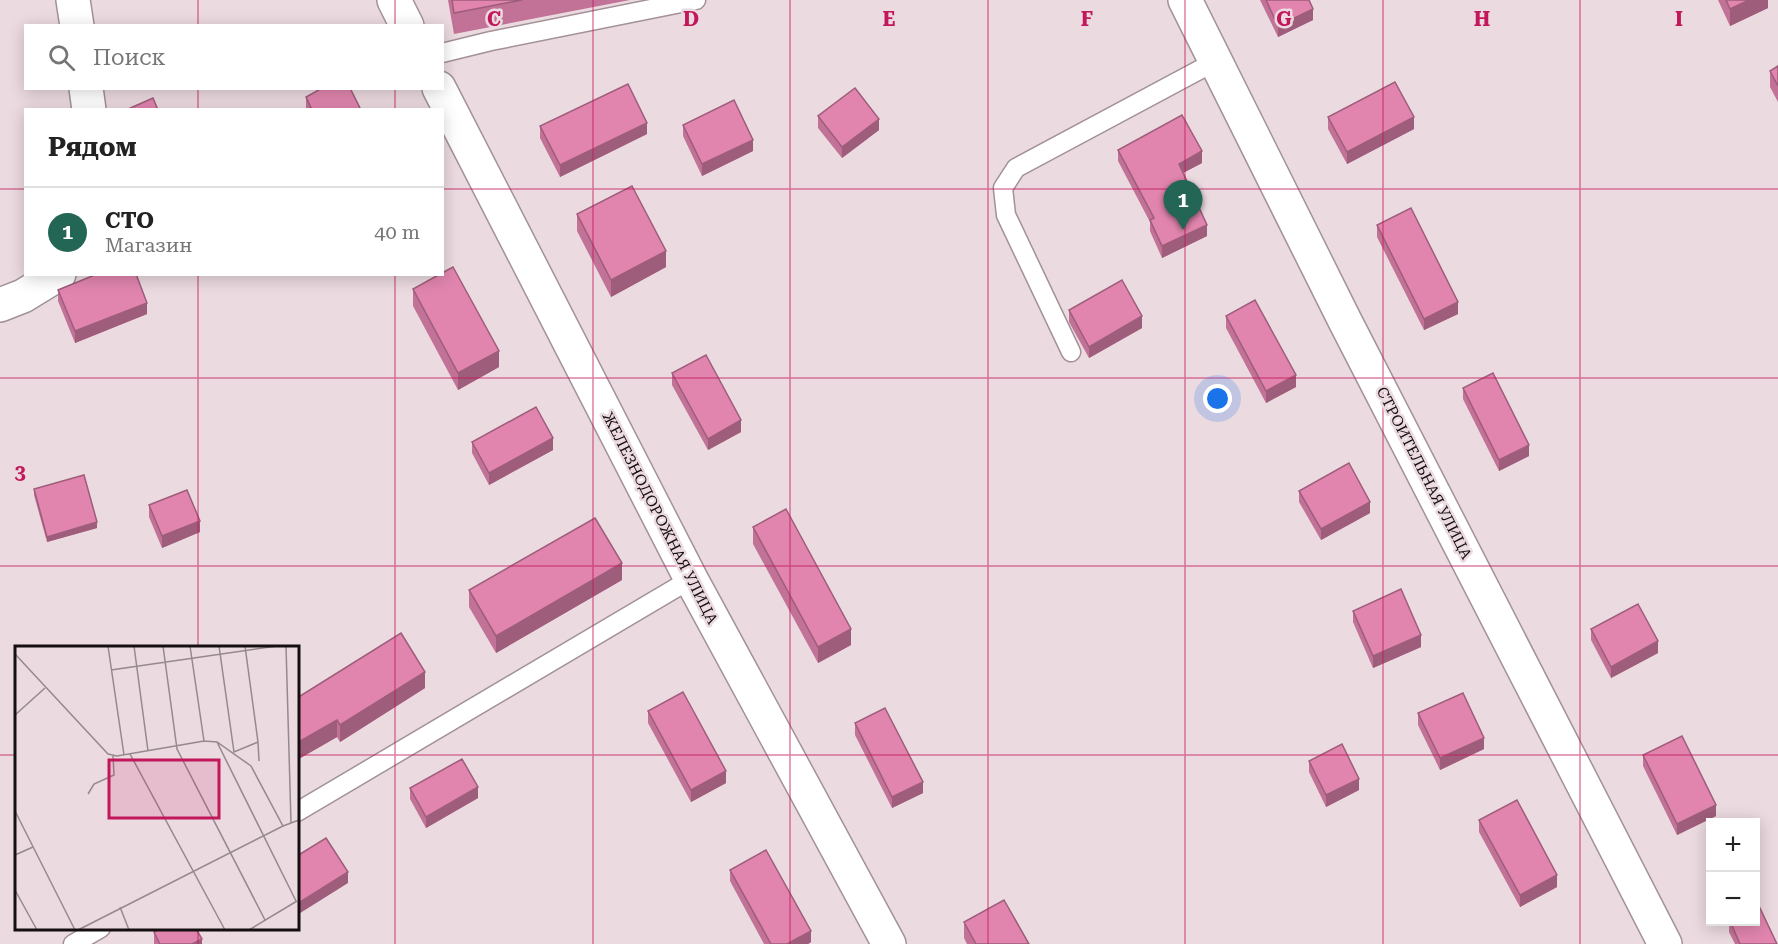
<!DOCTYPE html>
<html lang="ru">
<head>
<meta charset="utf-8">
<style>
	body { margin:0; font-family:"Roboto Serif",serif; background:#f2f2f2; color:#222 }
	.controls { position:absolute; right:18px; bottom:18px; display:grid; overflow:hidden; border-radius:0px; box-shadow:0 3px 15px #0003 }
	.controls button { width:54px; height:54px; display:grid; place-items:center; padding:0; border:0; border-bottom:2px solid #e0e0e0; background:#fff; color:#222; font:30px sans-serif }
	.you { position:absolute; left:1218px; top:399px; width:21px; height:21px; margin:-15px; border:4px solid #fff; border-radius:50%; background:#1a73e8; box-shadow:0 0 0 9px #1a73e833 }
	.badge { display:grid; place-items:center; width:39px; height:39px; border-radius:50%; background:#236656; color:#fff; font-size:20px; font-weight:700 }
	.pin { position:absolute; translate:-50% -50px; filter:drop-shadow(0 2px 3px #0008) }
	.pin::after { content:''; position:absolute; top:32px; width:21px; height:18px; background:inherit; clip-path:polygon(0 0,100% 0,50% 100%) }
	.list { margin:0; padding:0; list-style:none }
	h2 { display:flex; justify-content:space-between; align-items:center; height:78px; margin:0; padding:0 24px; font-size:26px }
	h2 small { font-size:20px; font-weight:400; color:#767676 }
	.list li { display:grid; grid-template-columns:39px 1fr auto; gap:18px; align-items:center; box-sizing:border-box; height:90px; padding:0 24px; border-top:2px solid #e0e0e0 }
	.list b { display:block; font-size:22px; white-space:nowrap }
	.list p { margin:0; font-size:20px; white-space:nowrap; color:#767676 }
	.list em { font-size:20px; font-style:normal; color:#767676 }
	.icon { flex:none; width:33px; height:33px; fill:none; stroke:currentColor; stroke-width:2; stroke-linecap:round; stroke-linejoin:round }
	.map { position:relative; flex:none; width:1778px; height:944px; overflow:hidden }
	.search { position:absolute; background:#fff; box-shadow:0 3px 15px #0003; left:24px; top:24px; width:420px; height:66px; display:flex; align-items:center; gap:15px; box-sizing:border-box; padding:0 21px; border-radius:0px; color:#767676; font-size:22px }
	.panel { position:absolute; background:#fff; box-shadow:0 3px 15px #0003; left:24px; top:108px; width:420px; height:168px; border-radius:0px }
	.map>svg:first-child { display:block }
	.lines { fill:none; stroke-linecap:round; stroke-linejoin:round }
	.lane-casing { stroke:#a29298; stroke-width:21 }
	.street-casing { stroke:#a29298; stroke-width:36 }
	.lane { stroke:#fff; stroke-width:18 }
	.street { stroke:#fff; stroke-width:33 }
	.wall { fill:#c27296 }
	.shaded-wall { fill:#9e5d7a }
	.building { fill:#e185ae; stroke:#9e5d7a; stroke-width:1.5 }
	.grid { fill:none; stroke:#c2185b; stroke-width:1.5; stroke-opacity:0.55 }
	.labels { text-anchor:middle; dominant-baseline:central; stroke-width:5; stroke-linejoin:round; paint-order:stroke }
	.street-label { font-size:15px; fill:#150f12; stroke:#ebdae0 }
	.inset-road { fill:none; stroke:#95898e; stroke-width:1.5 }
	.view { fill:#c2185b; fill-opacity:0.15; stroke:#c2185b; stroke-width:3 }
	.inset-edge { fill:none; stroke:#150f12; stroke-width:3 }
	.grid-label { font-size:20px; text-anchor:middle; font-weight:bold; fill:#c2185b; stroke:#ebdae0; stroke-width:5; stroke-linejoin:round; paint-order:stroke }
</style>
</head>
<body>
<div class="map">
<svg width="1778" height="944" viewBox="0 0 1778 944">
	<rect width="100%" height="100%" fill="#ebdae0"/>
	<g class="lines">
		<g class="lane-casing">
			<g id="lane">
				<path d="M442 53 491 41 696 0"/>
				<path d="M1071 352 1006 215 1003 188 1016 168 1216 61"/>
				<path d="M297 812 691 579"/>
				<path d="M73 944 101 928"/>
			</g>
		</g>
		<g class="street-casing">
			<g id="street">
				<path d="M73 0 77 26"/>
				<path d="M394 0 407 26"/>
				<path d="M1185 0 1345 321 1665 944"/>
				<path d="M86 88 89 110"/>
				<path d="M439 88 691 579 889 944"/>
				<path d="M0 305 23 296 59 274"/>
			</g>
		</g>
		<use href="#lane" class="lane"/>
		<use href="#street" class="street"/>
	</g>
	<g class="wall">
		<path d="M448 0H630L454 34Z"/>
		<path d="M1260 0H1309L1313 20 1278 37Z"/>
		<path d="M1718 0H1768V8L1730 26Z"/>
		<path d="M1778 66V102L1770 87V71Z"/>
		<path d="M306 97 361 110H306Z"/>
		<path d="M818 116 879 130 842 158 818 128Z"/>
		<path d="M1328 117 1414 129 1347 164 1328 129Z"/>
		<path d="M683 125 753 151 702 176 683 136Z"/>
		<path d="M540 126 647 134 560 177 540 138Z"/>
		<path d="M1118 150 1202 163 1183 173 1207 236 1162 258 1150 231V222L1118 161Z"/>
		<path d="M577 214 666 267 611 297 577 231Z"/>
		<path d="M1377 225 1458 314 1424 330 1377 237Z"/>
		<path d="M413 289 499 367 458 390 413 306Z"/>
		<path d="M58 290 147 314 75 343 58 301Z"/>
		<path d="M1069 310 1142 328 1089 358 1069 322Z"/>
		<path d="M1226 316 1296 387 1266 403 1226 328Z"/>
		<path d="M672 373 741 432 708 450 672 385Z"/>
		<path d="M1463 388 1529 456 1499 471 1463 399Z"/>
		<path d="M472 442 553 450 489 485 472 453Z"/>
		<path d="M34 489 97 528 47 542 34 495Z"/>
		<path d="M1299 491 1370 513 1321 540 1299 502Z"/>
		<path d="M149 505 200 532 162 548 149 517Z"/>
		<path d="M753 527 851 645 818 663 753 544Z"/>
		<path d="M622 580 496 653 469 607V590Z"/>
		<path d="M1353 611 1421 647 1373 668 1353 622Z"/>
		<path d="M1591 629 1658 653 1611 678 1591 640Z"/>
		<path d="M425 688 340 742 337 737 297 760V698Z"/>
		<path d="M648 711 726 783 691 802 648 723Z"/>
		<path d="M1418 713 1484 749 1440 770 1418 725Z"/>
		<path d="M855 723 923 793 892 808 855 735Z"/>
		<path d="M1643 755 1716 816 1677 835 1643 766Z"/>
		<path d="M1309 761 1359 790 1326 807 1309 772Z"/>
		<path d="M410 788 478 798 426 828 410 799Z"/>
		<path d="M1479 820 1557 887 1520 907 1479 832Z"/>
		<path d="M730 870 811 942 808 944H764L730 881Z"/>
		<path d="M1729 921H1755L1777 944H1735L1729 932Z"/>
		<path d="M964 922 1029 944H967L964 938Z"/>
		<path d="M154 932 202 944H154Z"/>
	</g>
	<g class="shaded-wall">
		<path d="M1749 0H1768V8L1730 26V9Z"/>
		<path d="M1313 9V20L1278 37V26Z"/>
		<path d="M1414 117V129L1347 164V152Z"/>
		<path d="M879 119V130L842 158V147Z"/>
		<path d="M647 123V134L560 177V165Z"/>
		<path d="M753 140V151L702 176V164Z"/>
		<path d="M1202 151V163L1179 175V164Z"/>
		<path d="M1207 225V236L1162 258V246Z"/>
		<path d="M666 251V267L611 297V280Z"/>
		<path d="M1458 302V314L1424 330V319Z"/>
		<path d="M147 303V314L75 343V331Z"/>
		<path d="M1142 316V328L1089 358V347Z"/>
		<path d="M499 351V367L458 390V373Z"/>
		<path d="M1296 375V387L1266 403V391Z"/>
		<path d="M741 420V432L708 450V439Z"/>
		<path d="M553 438V450L489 485V473Z"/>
		<path d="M1529 445V456L1499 471V460Z"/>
		<path d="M1370 502V513L1321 540V529Z"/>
		<path d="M200 521V532L162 548V536Z"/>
		<path d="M97 522V528L47 542V537Z"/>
		<path d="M622 563V580L496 653V636Z"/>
		<path d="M851 629V645L818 663V647Z"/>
		<path d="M1421 635V647L1373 668V656Z"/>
		<path d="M1658 641V653L1611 678V667Z"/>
		<path d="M425 672V688L340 742V725Z"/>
		<path d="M337 720V737L297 760V743Z"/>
		<path d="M1484 738V749L1440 770V758Z"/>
		<path d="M726 771V783L691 802V790Z"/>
		<path d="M1359 779V790L1326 807V795Z"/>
		<path d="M923 782V793L892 808V797Z"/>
		<path d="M478 787V798L426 828V817Z"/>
		<path d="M1716 805V816L1677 835V824Z"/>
		<path d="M348 872V883L297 915V904Z"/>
		<path d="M1557 875V887L1520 907V895Z"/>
		<path d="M811 931V942L808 944H787Z"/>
		<path d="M202 939V944H192Z"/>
	</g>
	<g class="building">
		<path d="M452 0H522L454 13Z"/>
		<path d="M1266 0H1309L1313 9 1278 26Z"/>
		<path d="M1726 0H1749L1730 9Z"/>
		<path d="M1778 66V86L1770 71Z"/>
		<path d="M1395 82 1414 117 1347 152 1328 117Z"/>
		<path d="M628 84 647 123 560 165 540 126Z"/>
		<path d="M322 88H350L361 110H312L306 97Z"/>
		<path d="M855 88 879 119 842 147 818 116Z"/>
		<path d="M153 98 158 110H126Z"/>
		<path d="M734 100 753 140 702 164 683 125Z"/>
		<path d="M1182 115 1202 151 1179 164 1207 225 1162 246 1150 220 1154 218 1118 150Z"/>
		<path d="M632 186 666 251 611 280 577 214Z"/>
		<path d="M1411 208 1458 302 1424 319 1377 225Z"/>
		<path d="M453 267 499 351 458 373 413 289 440 274H442V273Z"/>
		<path d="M97 274H136L147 303 75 331 58 290Z"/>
		<path d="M1122 280 1142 316 1089 347 1069 310Z"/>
		<path d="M1255 300 1296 375 1266 391 1226 316Z"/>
		<path d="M706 355 741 420 708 439 672 373Z"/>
		<path d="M1493 373 1529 445 1499 460 1463 388Z"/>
		<path d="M536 407 553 438 489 473 472 442Z"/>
		<path d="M1349 463 1370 502 1321 529 1299 491Z"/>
		<path d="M84 475 97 522 47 537 34 489Z"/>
		<path d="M187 490 200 521 162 536 149 505Z"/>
		<path d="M786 509 851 629 818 647 753 527Z"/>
		<path d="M595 518 622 563 496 636 469 590Z"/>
		<path d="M1401 589 1421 635 1373 656 1353 611Z"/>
		<path d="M1638 604 1658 641 1611 667 1591 629Z"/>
		<path d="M401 633 425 672 340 725 337 720 297 743V698Z"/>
		<path d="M683 692 726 771 691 790 648 711Z"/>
		<path d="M1463 693 1484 738 1440 758 1418 713Z"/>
		<path d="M885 708 923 782 892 797 855 723Z"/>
		<path d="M1682 736 1716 805 1677 824 1643 755Z"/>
		<path d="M1342 744 1359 779 1326 795 1309 761Z"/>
		<path d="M462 759 478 787 426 817 410 788Z"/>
		<path d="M1517 800 1557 875 1520 895 1479 820Z"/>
		<path d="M326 838 348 872 297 904V856Z"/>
		<path d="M766 850 811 931 787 944H771L730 870Z"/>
		<path d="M1004 900 1029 944H976L964 922Z"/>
		<path d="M1759 906 1777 944H1740L1730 921H1755V908Z"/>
		<path d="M163 927H195L202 939 192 944H160L154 932Z"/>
	</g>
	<path class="grid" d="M198 0V26M395 0V26M593 0V944M790 0V944M988 0V944M1185 0V944M1383 0V944M1580 0V944M198 88V110M395 88V110M0 189H26M442 189H1778M198 274V647M395 274V944M0 378H1778M0 566H1778M0 755H16M297 755H1778M198 928V944"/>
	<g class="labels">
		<g class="street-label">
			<text transform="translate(1424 473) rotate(63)">СТРОИТЕЛЬНАЯ УЛИЦА</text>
			<text transform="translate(660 518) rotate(63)">ЖЕЛЕЗНОДОРОЖНАЯ УЛИЦА</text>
		</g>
	</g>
	<g transform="translate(15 646)">
		<rect width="284" height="284" fill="#ebdae0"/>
		<path class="inset-road" d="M93 0 109 109M119 0 133 105M148 0 162 103 250 274M175 0 189 95M204 0 219 106 243 96 230 0M271 0 276 177M0 8 93 108 102 110 189 95 202 96 236 120 268 180 284 174M96 24 262 0M0 69 30 42M202 96 281 255M243 96 244 115M115 108 210 284M73 148 79 138 99 129 98 110M0 165 60 284M0 209 18 201M0 244 22 284M105 261 114 284M63 284 268 180M234 284 282 255"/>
		<path class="view" d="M94 114H204V172H94Z"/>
		<rect width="284" height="284" class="inset-edge"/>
	</g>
	<g class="grid-label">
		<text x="494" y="26">C</text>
		<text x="691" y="26">D</text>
		<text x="889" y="26">E</text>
		<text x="1087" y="26">F</text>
		<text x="1284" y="26">G</text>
		<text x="1482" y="26">H</text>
		<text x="1679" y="26">I</text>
		<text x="20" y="479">3</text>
	</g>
</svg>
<div class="controls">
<button>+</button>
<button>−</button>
</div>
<div class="you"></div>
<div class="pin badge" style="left:1183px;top:230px">1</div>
<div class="search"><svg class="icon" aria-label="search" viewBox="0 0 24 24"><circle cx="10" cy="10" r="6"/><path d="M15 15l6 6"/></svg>Поиск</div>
<section class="panel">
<h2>Рядом<small></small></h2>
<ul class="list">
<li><span class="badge">1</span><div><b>СТО</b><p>Магазин</p></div><em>40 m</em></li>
</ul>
</section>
</div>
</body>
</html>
